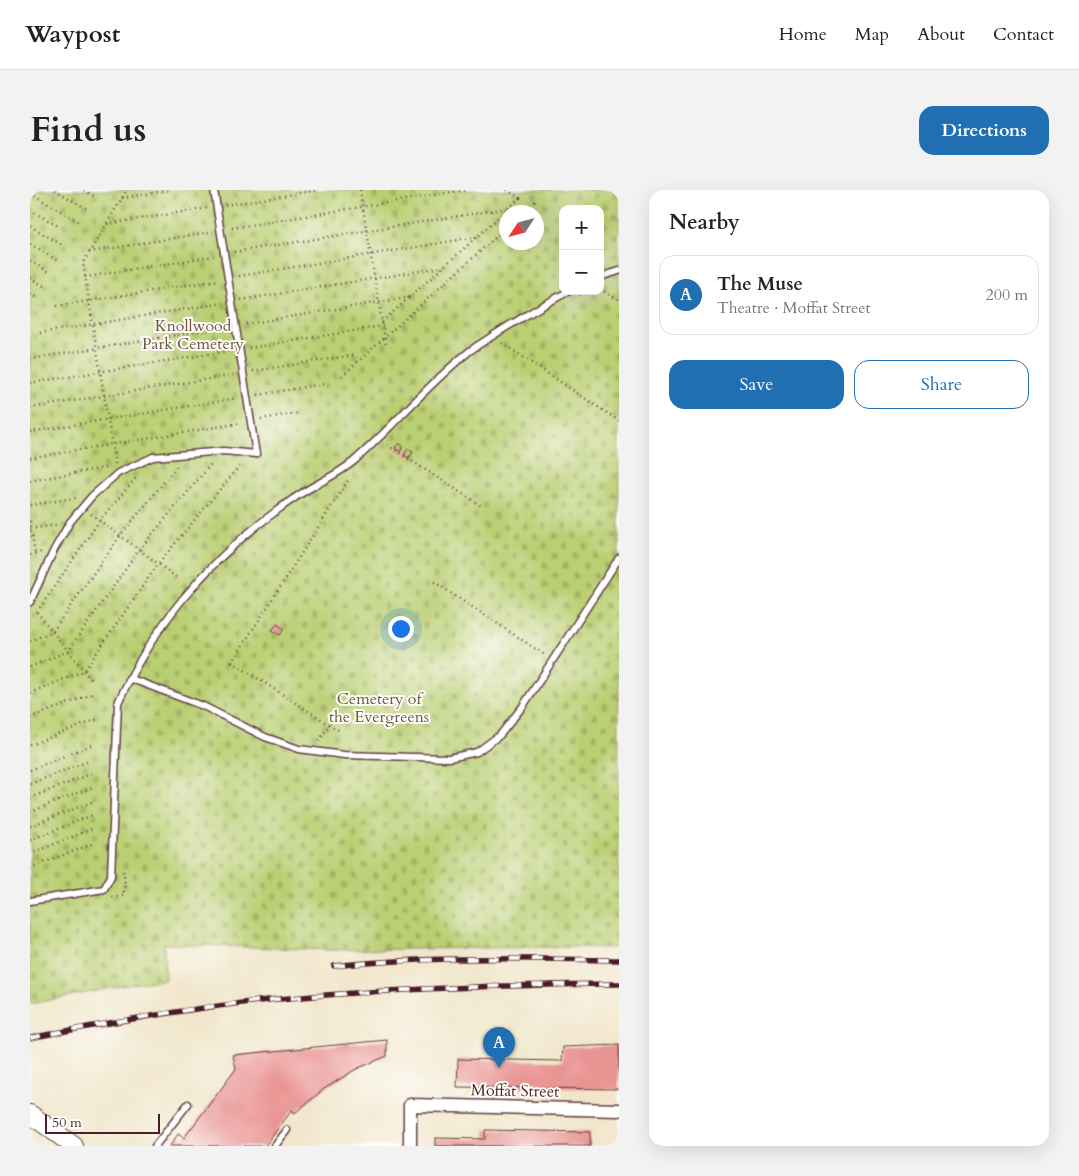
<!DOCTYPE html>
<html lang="en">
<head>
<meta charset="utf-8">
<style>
	body { margin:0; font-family:Cardo,serif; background:#f2f2f2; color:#222 }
	.controls { position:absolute; right:15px; top:15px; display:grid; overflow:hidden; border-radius:10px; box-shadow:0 5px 20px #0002 }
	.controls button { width:45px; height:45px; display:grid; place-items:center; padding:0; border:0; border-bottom:1px solid #e0e0e0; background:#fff; color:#222; font:25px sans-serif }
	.compass { position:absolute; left:469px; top:15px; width:45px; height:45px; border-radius:50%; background:#fff; box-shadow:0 5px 20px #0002; rotate:234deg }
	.scale { position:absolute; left:15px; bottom:12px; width:115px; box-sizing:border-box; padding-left:5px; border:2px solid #4a1f2b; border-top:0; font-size:14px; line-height:18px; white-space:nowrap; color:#4a1f2b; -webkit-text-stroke:4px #fdfcf7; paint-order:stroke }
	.you { position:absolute; left:370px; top:438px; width:18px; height:18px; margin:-12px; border:4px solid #fff; border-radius:50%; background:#1a73e8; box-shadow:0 0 0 8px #1a73e833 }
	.badge { display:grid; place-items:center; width:32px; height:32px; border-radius:50%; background:#1f6fb2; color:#fff; font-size:16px; font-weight:700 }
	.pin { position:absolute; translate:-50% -41px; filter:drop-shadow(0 1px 2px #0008) }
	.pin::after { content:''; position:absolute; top:26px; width:18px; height:15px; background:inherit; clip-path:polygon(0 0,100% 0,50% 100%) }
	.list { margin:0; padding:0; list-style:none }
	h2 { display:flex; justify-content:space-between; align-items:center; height:65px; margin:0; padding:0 20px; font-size:21px }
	h2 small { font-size:16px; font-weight:400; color:#767676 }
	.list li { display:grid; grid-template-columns:32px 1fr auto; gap:15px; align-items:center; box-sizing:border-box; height:80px; margin:0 10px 10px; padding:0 10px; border:1px solid #e0e0e0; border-radius:15px }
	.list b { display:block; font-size:19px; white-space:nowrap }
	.list p { margin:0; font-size:16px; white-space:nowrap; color:#767676 }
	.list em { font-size:16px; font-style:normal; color:#767676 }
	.actions { display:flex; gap:10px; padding:15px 20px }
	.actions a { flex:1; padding:11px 0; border:1px solid #1f6fb2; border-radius:15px; text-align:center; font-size:18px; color:#1f6fb2 }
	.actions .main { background:#1f6fb2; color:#fff }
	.map { position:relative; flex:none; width:589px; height:956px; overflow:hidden; border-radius:15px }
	header { display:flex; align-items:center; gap:30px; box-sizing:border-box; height:70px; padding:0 25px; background:#fff; border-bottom:1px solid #e0e0e0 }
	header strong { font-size:24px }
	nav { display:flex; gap:28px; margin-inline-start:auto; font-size:18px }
	.intro { display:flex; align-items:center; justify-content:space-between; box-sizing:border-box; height:120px; padding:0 30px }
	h1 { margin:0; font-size:35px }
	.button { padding:12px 22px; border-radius:15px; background:#1f6fb2; color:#fff; font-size:18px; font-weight:700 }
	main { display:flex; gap:30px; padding:0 30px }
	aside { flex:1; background:#fff; border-radius:15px; box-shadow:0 5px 20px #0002 }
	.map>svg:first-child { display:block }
	.cemetery { fill:url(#cemetery-stones); stroke:#82774e; fill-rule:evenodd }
	.building { fill:#e99594 }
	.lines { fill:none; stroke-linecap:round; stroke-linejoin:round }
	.lane-casing { stroke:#633d43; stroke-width:9 }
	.street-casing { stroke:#633d43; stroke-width:15 }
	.secondary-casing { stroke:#633d43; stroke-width:20 }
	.path { stroke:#633d43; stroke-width:2.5; stroke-dasharray:1 4; stroke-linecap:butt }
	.lane { stroke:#fff; stroke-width:6 }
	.street { stroke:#fff; stroke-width:12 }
	.secondary { stroke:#fff; stroke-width:18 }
	.rail-casing { stroke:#4a1f2b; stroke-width:5.5 }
	.rail { stroke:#fdfcf7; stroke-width:4; stroke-dasharray:11; stroke-linecap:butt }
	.labels { text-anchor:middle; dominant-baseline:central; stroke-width:4; stroke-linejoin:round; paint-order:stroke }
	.park-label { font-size:16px; fill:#6c5440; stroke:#fdfcf7 }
	.street-label { font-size:16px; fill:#4a1f2b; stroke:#fdfcf7 }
</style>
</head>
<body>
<header>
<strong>Waypost</strong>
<nav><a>Home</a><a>Map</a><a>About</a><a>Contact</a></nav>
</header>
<div class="intro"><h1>Find us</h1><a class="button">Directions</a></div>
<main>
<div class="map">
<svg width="589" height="956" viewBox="0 0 589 956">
	<defs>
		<pattern id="cemetery-stones" width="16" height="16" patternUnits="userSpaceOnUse" patternTransform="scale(1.25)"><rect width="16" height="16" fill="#bacf72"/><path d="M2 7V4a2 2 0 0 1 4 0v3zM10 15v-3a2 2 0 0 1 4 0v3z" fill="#a1b163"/></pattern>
	</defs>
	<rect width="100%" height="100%" fill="#fdfcf7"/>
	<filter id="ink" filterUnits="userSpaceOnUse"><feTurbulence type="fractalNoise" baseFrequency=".02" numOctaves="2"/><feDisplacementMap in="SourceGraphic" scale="10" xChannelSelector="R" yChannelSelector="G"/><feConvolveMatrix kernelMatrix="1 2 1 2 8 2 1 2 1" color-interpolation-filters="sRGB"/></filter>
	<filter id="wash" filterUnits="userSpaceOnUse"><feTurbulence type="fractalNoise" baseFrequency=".0096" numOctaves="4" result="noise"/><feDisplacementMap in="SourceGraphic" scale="20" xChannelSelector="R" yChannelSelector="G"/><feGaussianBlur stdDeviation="1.12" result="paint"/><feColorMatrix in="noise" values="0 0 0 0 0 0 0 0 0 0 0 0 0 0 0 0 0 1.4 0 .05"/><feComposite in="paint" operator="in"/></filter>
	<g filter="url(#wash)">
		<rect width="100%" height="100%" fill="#f1e6cb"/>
		<path class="cemetery" d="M0 0H589V758L540 757 301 760 134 754 135 790 107 793 0 814ZM533 19H570V101H533ZM477 22H507V52H477Z"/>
		<g id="blocks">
			<g class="building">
				<path d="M369 253 373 256 370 262 365 258Z"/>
				<path d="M378 259 383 262 379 268 374 265Z"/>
				<path d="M247 434 254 439 250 445 242 440Z"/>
				<path d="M357 850V866L326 879 294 899 265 923 262 920 235 956H140L148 944 154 948 206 879 203 865Z"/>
				<path d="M589 855V899L427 897 428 869 532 871 533 857Z"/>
				<path d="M455 940 560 942V956H405V948L455 949Z"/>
			</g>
		</g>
	</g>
	<g filter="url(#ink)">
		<use href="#blocks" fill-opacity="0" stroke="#633d43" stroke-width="1"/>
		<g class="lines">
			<g class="lane-casing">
				<g id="lane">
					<path d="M570 87 589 81"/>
					<path d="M0 412 24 360 40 332 62 306 88 283 123 267 194 261 226 264 184 0"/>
					<path d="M99 488 173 516 235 547 269 559 314 565 419 568 447 562 470 545 493 516 589 368"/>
					<path d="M0 711 74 699 81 686 88 513C121 439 176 373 241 325 254 315 268 305 282 297 296 289 311 282 324 271 363 237 395 197 436 164 444 157 455 151 464 145 489 129 513 115 539 101"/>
					<path d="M125 956 158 914"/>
					<path d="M245 956 257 940"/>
				</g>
			</g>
			<g class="street-casing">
				<path id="street" d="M380 956V915L589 920"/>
			</g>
			<g class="secondary-casing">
				<path id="secondary" d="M0 924 44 956"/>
			</g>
			<g class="path">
				<path d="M25 0 57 19"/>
				<path d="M54 0 65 7"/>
				<path d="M330 0 356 156"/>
				<path d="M0 3 48 31"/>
				<path d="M92 8 141 0"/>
				<path d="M195 15 288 0"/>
				<path d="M0 20 28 36"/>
				<path d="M493 22 508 9"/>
				<path d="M77 34 178 18"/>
				<path d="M0 36 34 56"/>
				<path d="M202 38 435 0"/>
				<path d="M0 54 28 71"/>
				<path d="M59 62 181 42"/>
				<path d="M204 62 479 18"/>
				<path d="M0 71 21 83"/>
				<path d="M209 86 447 47"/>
				<path d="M55 87 184 66"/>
				<path d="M0 88 14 96"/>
				<path d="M570 99 589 110"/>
				<path d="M0 104 7 108"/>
				<path d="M549 105 557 101"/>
				<path d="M211 110 414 77"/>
				<path d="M27 116 189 90"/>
				<path d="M352 132 490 8 477 0"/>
				<path d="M216 134 381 107"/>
				<path d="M10 143 193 113"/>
				<path d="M472 153 589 231"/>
				<path d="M219 158 353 136"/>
				<path d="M0 169 196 137"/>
				<path d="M223 181 325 165"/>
				<path d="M312 186 477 37"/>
				<path d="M0 193 198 161"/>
				<path d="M228 205 293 194"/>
				<path d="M0 218 203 185"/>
				<path d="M231 229 268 223"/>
				<path d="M0 242 208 208"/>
				<path d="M357 255 453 317"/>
				<path d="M0 268 211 233"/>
				<path d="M85 274 53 73 97 0"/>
				<path d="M0 291 79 277"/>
				<path d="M0 315 46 308"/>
				<path d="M61 324 146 387"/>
				<path d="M0 331 5 364"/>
				<path d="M0 339 26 335"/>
				<path d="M0 365 12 362"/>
				<path d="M404 392 515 465"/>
				<path d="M7 422 70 330 106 288"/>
				<path d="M7 422 62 491"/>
				<path d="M0 451 22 442 90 346 148 275"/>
				<path d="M0 477 38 461 109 360 182 273"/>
				<path d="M0 503 54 481 128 374 211 274"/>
				<path d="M0 528 62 504"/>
				<path d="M308 540 202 472 319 289"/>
				<path d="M289 551 299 535"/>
				<path d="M0 555 68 529"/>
				<path d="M0 580 64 554"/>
				<path d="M0 594 59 571"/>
				<path d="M0 608 61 584"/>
				<path d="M0 622 63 597"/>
				<path d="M0 636 62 612"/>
				<path d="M0 650 65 624"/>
				<path d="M0 664 64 638"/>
				<path d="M0 678 64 653"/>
				<path d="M82 707 93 706 95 694 93 680"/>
			</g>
			<use href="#lane" class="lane"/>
			<use href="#street" class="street"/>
			<use href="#secondary" class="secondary"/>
			<g class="rail-casing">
				<g id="rail">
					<path d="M304 776C399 766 494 769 589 770"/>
					<path d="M0 848C90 830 181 814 272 807 378 798 483 795 589 794"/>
				</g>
			</g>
			<use href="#rail" class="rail"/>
		</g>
	</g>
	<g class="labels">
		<g class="park-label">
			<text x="163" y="136">Knollwood<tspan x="163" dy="18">Park Cemetery</tspan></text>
			<text x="349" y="509">Cemetery of<tspan x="349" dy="18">the Evergreens</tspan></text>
		</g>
		<g class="street-label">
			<text transform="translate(485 901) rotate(1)">Moffat Street</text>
		</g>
	</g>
</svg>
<div class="controls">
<button>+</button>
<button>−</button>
</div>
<svg class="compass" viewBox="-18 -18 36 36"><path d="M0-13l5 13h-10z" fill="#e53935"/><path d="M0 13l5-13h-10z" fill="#767676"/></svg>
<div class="scale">50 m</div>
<div class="you"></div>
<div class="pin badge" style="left:469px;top:878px">A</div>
</div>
<aside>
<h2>Nearby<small></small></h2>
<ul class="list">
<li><span class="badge">A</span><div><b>The Muse</b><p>Theatre · Moffat Street</p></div><em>200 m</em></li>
</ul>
<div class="actions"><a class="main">Save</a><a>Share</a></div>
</aside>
</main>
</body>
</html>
